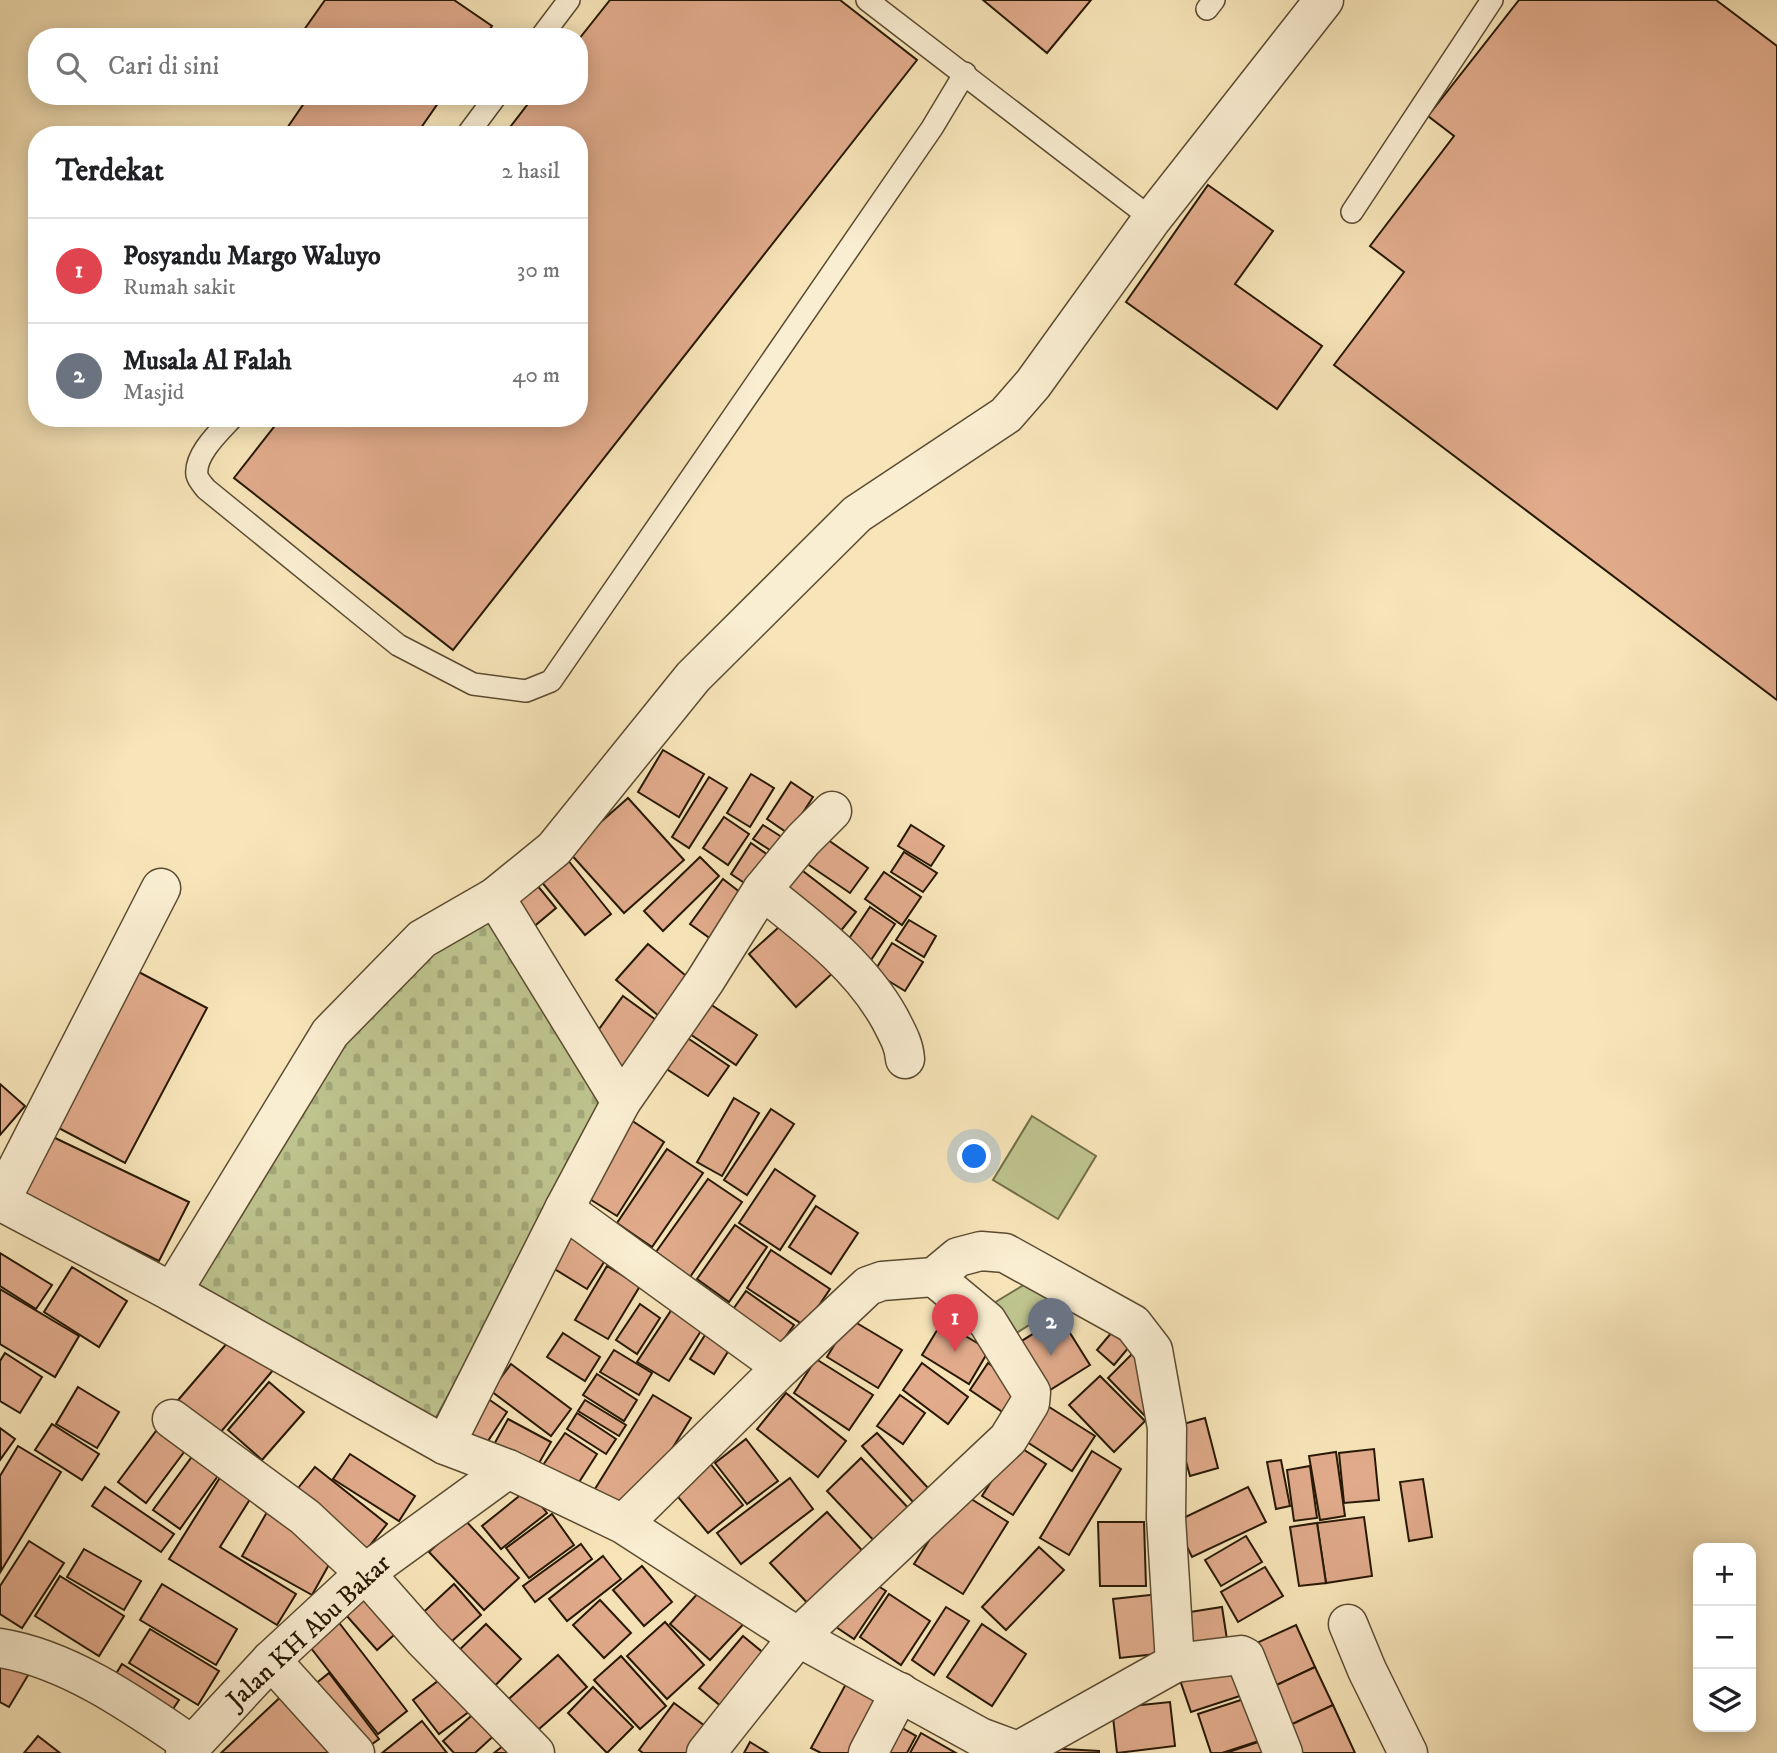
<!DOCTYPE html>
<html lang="id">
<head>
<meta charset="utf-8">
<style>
	body { margin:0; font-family:"IM FELL DW Pica",serif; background:#f6f6f6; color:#202124 }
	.controls { position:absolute; right:21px; bottom:21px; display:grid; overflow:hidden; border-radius:14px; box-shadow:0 4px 18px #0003 }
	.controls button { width:63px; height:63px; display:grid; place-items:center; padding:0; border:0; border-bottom:2px solid #e0e0e0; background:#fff; color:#202124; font:35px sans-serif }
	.you { position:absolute; left:975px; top:1157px; width:24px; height:24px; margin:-18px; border:5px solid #fff; border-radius:50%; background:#1a73e8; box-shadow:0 0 0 10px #1a73e833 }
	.badge { display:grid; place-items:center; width:46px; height:46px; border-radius:50%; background:#8f2418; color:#fff; font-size:23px; font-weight:700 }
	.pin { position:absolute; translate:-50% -58px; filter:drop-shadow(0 2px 4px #0008) }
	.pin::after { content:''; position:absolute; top:37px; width:24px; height:21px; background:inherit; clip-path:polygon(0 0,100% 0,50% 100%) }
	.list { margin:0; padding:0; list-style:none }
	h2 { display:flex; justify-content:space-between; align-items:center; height:91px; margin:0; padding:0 28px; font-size:30px }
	h2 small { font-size:23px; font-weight:400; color:#757577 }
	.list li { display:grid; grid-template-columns:46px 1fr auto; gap:21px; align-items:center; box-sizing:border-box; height:105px; padding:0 28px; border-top:2px solid #e0e0e0 }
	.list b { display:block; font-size:26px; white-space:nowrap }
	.list p { margin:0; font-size:23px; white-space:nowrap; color:#757577 }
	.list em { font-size:23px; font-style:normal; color:#757577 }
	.icon { flex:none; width:38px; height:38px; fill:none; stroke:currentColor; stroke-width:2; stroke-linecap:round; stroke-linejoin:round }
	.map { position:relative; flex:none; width:1777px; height:1753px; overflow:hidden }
	.search { position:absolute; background:#fff; box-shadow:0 4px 18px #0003; left:28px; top:28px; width:560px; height:77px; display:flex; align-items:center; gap:18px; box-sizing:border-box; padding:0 24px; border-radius:28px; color:#757577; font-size:26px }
	.panel { position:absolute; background:#fff; box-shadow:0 4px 18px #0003; left:28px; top:126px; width:560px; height:301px; border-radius:28px }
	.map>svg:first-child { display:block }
	.cemetery { fill:url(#cemetery-stones); stroke:#726e49; stroke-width:2 }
	.garden { fill:#bec48e; stroke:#726e49; stroke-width:2 }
	.building { fill:#e1ab8c; stroke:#271804; stroke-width:2 }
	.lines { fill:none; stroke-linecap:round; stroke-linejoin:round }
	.lane-casing { stroke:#5b4b31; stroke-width:24 }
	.street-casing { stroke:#5b4b31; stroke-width:41 }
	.lane { stroke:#faeed2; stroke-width:21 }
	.street { stroke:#faeed2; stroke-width:38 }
	.labels { text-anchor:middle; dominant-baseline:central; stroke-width:6; stroke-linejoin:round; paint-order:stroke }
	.street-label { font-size:26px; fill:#271804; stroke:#faeed2 }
</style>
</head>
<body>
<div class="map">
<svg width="1777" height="1753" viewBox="0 0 1777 1753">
	<defs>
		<pattern id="cemetery-stones" width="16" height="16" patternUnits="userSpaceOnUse" patternTransform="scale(1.75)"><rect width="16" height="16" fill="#bec48e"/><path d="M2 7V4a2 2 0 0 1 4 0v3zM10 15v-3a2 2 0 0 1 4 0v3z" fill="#a3a879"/></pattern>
	</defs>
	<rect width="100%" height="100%" fill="#f7e5b9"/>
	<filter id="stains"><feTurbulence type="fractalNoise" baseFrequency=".00286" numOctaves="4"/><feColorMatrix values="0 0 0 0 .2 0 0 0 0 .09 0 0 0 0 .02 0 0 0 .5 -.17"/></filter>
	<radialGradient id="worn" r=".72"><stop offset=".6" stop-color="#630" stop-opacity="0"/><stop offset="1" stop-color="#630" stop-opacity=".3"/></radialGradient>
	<path class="cemetery" d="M493 909 605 1110 434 1421 185 1289 338 1036 425 949Z"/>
	<g class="garden">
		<path d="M1032 1116 1096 1156 1058 1219 993 1180Z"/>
		<path d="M1035 1278 1055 1309 1010 1337 989 1306Z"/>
	</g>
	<g class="building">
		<path d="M325 0H454L492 26 484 37H299Z"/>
		<path d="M610 0H840L917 60 453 650 234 478 281 418H579V135H504L534 96H579V39Z"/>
		<path d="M983 0H1091L1047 53Z"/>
		<path d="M1519 0H1716L1777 46V700L1334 365 1404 272 1370 246 1454 136 1428 116Z"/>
		<path d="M309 96H443L416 135H285L283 134Z"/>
		<path d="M1208 185 1273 231 1235 284 1322 346 1277 409 1126 302Z"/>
		<path d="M663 750 704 774 679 817 638 792Z"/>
		<path d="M751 774 774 788 750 827 727 813Z"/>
		<path d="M709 777 727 788 689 848 672 837Z"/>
		<path d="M791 782 813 797 789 834 767 819Z"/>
		<path d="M628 798 684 860 624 913 568 851Z"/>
		<path d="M724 817 749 834 728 865 703 848Z"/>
		<path d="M763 825 788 841 779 856 753 839Z"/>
		<path d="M911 825 944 846 931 866 898 846Z"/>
		<path d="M821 835 868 868 850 893 803 861Z"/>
		<path d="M751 843 775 860 755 890 731 874Z"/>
		<path d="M904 852 937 873 923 892 891 872Z"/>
		<path d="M700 857 719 876 663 931 644 911Z"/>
		<path d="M567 859 611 914 585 935 540 880Z"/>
		<path d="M799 868 856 912 835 938 778 895Z"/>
		<path d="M884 872 921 897 902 925 865 899Z"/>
		<path d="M532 879 556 908 525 934 500 905Z"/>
		<path d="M723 879 750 900 718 944 690 924Z"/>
		<path d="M870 907 895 924 869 963 844 946Z"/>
		<path d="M789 918 836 970 796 1007 749 954Z"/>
		<path d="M909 920 936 936 924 957 896 940Z"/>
		<path d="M892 943 923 962 905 991 874 972Z"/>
		<path d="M648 944 691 980 660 1017 616 980Z"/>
		<path d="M135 970 207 1008 125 1163 53 1125Z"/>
		<path d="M623 996 667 1028 634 1075 589 1043Z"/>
		<path d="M707 1002 757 1035 736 1065 687 1032Z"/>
		<path d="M686 1037 729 1066 708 1096 665 1068Z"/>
		<path d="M0 1084 25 1106 0 1135Z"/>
		<path d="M734 1098 759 1113 722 1176 697 1162Z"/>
		<path d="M771 1109 794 1124 747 1195 724 1180Z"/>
		<path d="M628 1118 664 1142 617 1216 580 1193Z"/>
		<path d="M53 1137 189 1202 159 1261 25 1195Z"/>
		<path d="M667 1149 703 1173 652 1247 617 1223Z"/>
		<path d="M775 1169 815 1196 780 1250 739 1223Z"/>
		<path d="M708 1179 742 1202 690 1277 656 1252Z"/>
		<path d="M816 1206 858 1233 831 1274 789 1247Z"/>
		<path d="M735 1225 767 1247 729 1302 697 1279Z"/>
		<path d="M572 1227 611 1251 587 1289 548 1265Z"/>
		<path d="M771 1250 830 1289 805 1326 747 1288Z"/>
		<path d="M0 1253 52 1285 36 1309 0 1286Z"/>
		<path d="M607 1266 640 1286 608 1339 575 1320Z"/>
		<path d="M72 1267 127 1301 99 1347 44 1312Z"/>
		<path d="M0 1289 79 1336 55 1377 0 1344Z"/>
		<path d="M746 1291 794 1325 776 1350 729 1315Z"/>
		<path d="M678 1300 708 1320 669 1381 637 1362Z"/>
		<path d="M640 1304 660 1318 637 1354 616 1340Z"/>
		<path d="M1060 1317 1090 1365 1042 1395 1012 1347Z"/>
		<path d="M715 1319 739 1334 714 1374 690 1359Z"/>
		<path d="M850 1319 902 1350 878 1388 827 1357Z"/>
		<path d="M942 1322 989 1350 969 1384 922 1355Z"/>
		<path d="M1112 1332 1129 1347 1114 1365 1097 1350Z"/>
		<path d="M563 1333 600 1357 585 1381 547 1357Z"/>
		<path d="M234 1335 274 1369 214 1440 173 1406Z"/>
		<path d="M1140 1346 1146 1417 1108 1378Z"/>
		<path d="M614 1350 652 1373 639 1395 600 1372Z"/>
		<path d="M5 1353 42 1377 20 1413 0 1401V1361Z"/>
		<path d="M816 1359 873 1395 849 1430 794 1393Z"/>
		<path d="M922 1363 968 1397 948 1424 903 1390Z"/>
		<path d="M988 1363 1022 1387 1004 1413 970 1390Z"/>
		<path d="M511 1364 571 1409 551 1436 491 1391Z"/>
		<path d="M597 1374 637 1400 624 1421 583 1395Z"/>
		<path d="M1100 1376 1145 1421 1114 1452 1069 1405Z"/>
		<path d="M269 1382 304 1412 262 1460 228 1430Z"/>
		<path d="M78 1387 119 1412 97 1448 56 1424Z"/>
		<path d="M786 1393 846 1441 818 1477 757 1429Z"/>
		<path d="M653 1395 691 1418 633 1512 595 1489Z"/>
		<path d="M900 1395 925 1413 903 1444 877 1426Z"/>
		<path d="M484 1396 507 1412 484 1447 460 1431Z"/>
		<path d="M585 1400 626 1425 619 1436 578 1411Z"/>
		<path d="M1046 1405 1095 1436 1072 1471 1024 1440Z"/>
		<path d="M577 1413 616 1439 606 1454 567 1429Z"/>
		<path d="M1205 1418 1218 1468 1190 1476 1176 1426Z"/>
		<path d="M165 1419 193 1440 146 1503 118 1482Z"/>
		<path d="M508 1419 551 1442 534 1472 492 1448Z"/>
		<path d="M52 1424 99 1454 82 1480 35 1450Z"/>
		<path d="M0 1428 15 1439 0 1460Z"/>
		<path d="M565 1433 597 1454 574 1490 541 1468Z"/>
		<path d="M877 1433 929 1489 914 1503 862 1446Z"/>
		<path d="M746 1439 778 1481 747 1504 715 1463Z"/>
		<path d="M1015 1444 1046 1464 1013 1515 982 1496Z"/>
		<path d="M18 1446 61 1472 1 1571 0 1476Z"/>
		<path d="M199 1447 225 1466 180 1529 153 1510Z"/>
		<path d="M1374 1449 1379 1500 1344 1503 1339 1453Z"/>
		<path d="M1092 1451 1121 1469 1069 1555 1040 1538Z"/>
		<path d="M1336 1452 1345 1516 1320 1520 1309 1456Z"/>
		<path d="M350 1454 415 1496 399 1521 333 1479Z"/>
		<path d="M861 1458 914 1514 879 1546 827 1491Z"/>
		<path d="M1281 1460 1290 1506 1276 1509 1267 1462Z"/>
		<path d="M709 1462 743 1505 708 1533 673 1491Z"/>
		<path d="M1310 1466 1317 1518 1294 1521 1287 1470Z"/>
		<path d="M315 1467 387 1524 363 1554 291 1497Z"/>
		<path d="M221 1476 252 1496 220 1547 296 1594 277 1625 169 1559Z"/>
		<path d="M790 1478 813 1509 741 1564 717 1533Z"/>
		<path d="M1423 1479 1432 1537 1409 1541 1400 1482Z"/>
		<path d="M105 1487 174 1534 161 1552 92 1506Z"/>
		<path d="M1248 1487 1266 1522 1192 1557 1175 1522Z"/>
		<path d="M528 1489 547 1513 501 1549 482 1526Z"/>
		<path d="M960 1492 1008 1522 963 1594 914 1564Z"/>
		<path d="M267 1512 336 1552 312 1595 242 1556Z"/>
		<path d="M827 1512 869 1558 813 1609 770 1563Z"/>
		<path d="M552 1514 574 1545 529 1578 506 1548Z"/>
		<path d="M1364 1517 1372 1576 1326 1583 1317 1523Z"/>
		<path d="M464 1519 519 1578 484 1610 429 1552Z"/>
		<path d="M1098 1522H1144L1146 1586H1100Z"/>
		<path d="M1317 1523 1326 1583 1299 1586 1290 1527Z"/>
		<path d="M1246 1536 1262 1562 1221 1586 1205 1560Z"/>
		<path d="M29 1541 64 1563 22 1628 0 1614V1586Z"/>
		<path d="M581 1544 592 1559 535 1602 523 1586Z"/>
		<path d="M1039 1547 1064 1570 1006 1630 982 1607Z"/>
		<path d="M84 1549 141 1581 124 1610 67 1577Z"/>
		<path d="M603 1556 621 1579 567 1621 549 1599Z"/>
		<path d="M642 1566 672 1602 644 1626 613 1590Z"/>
		<path d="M1265 1567 1283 1596 1238 1622 1221 1592Z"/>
		<path d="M60 1576 124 1616 99 1656 35 1616Z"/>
		<path d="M864 1577 886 1591 854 1639 833 1625Z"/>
		<path d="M710 1580 750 1617 710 1660 670 1624Z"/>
		<path d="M162 1584 237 1629 216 1665 140 1620Z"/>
		<path d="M454 1584 481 1615 442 1650 415 1620Z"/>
		<path d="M371 1593 402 1628 377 1650 346 1615Z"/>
		<path d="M889 1594 930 1621 901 1665 860 1637Z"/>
		<path d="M1159 1594 1165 1653 1120 1658 1113 1599Z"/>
		<path d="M600 1600 631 1633 604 1658 573 1625Z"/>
		<path d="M946 1607 969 1621 934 1675 912 1660Z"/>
		<path d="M1222 1607 1228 1646 1184 1654 1177 1614Z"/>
		<path d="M337 1620 407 1711 378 1734 307 1643Z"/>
		<path d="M665 1622 704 1665 667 1699 627 1656Z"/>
		<path d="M486 1624 521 1659 484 1697 449 1660Z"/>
		<path d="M982 1624 1026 1654 992 1706 947 1677Z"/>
		<path d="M1296 1625 1315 1667 1268 1689 1248 1647Z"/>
		<path d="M150 1629 219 1671 198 1705 129 1663Z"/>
		<path d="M743 1636 772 1660 728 1712 699 1688Z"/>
		<path d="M558 1655 587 1687 531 1736 503 1704Z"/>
		<path d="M0 1656 30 1672 9 1707 0 1702Z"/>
		<path d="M621 1656 666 1706 640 1729 594 1680Z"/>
		<path d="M1241 1659 1252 1692 1191 1712 1180 1680Z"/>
		<path d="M122 1664 179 1700 167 1718 111 1682Z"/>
		<path d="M1315 1667 1333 1705 1286 1727 1268 1689Z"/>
		<path d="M853 1671 885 1688 849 1753H821L811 1748Z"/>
		<path d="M329 1673 379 1739 360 1753 309 1689Z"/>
		<path d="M447 1674 474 1708 439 1734 413 1700Z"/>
		<path d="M593 1687 633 1727 607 1753 568 1713Z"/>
		<path d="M288 1690 338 1742 326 1753H221Z"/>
		<path d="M1250 1697 1265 1739 1222 1753H1211L1198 1714Z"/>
		<path d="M1170 1702 1175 1746 1117 1753 1112 1708Z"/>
		<path d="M674 1703 713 1732 697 1753H643L639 1750Z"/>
		<path d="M1333 1705 1355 1753H1298L1286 1727Z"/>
		<path d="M479 1709 499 1731 475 1753H454L443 1741Z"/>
		<path d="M888 1720 916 1736 907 1753H871Z"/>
		<path d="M422 1721 447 1753H382Z"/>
		<path d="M921 1733 956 1753H910Z"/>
		<path d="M38 1736 60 1753H24Z"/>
		<path d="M514 1737 526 1753H494Z"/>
		<path d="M1267 1739 1272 1753H1226Z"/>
		<path d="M750 1742 768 1753H744Z"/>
		<path d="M1028 1747 1099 1751V1753H1028Z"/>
	</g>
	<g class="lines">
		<g class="lane-casing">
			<g id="lane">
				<path d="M867 0 1152 219"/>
				<path d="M1207 9 1214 0"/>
				<path d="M541 37 569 0"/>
				<path d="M467 135 496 96"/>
				<path d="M1352 212 1492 0"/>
				<path d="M232 418C220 431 194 455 197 475 198 480 203 485 206 489L398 645 473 684 526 691 551 681 932 128 965 73"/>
			</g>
		</g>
		<g class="street-casing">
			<g id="street">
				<path d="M762 890C810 928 860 965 890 1019 897 1033 904 1044 905 1059"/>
				<path d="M495 897 621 1102"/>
				<path d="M0 1201 172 1292 445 1445 508 1469 623 1524 798 1637 980 1737 1018 1751 1175 1663 1166 1518 1167 1428 1153 1350 1133 1324 1005 1253 981 1251 958 1257 934 1277 882 1281 868 1286 782 1367 623 1524"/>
				<path d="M0 1202 161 888"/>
				<path d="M564 1209 782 1367"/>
				<path d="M172 1292 330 1033 422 939 495 897 554 849 693 677 857 514 1006 415 1033 384 1152 219 1324 0"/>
				<path d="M172 1419 305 1517 365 1573 424 1640 535 1753"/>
				<path d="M445 1445 564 1209 621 1102 705 981 762 890 803 840 832 811"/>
				<path d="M1348 1624 1367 1670 1408 1753"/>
				<path d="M0 1648C69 1659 135 1706 192 1745"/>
				<path d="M271 1660 355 1753"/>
				<path d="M1175 1663 1241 1655 1245 1657 1283 1753"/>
				<path d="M185 1753 271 1660 365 1573 508 1469"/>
				<path d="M706 1753 798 1637 1008 1439 1030 1403 1031 1392 987 1321 934 1277"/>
				<path d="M868 1753 900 1692"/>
			</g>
		</g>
		<use href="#lane" class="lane"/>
		<use href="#street" class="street"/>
	</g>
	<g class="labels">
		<g class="street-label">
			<text transform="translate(309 1632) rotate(-43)">Jalan KH Abu Bakar</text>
		</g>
	</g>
	<rect width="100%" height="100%" filter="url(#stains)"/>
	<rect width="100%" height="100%" fill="url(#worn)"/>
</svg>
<div class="controls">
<button>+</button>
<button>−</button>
<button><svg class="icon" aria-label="layers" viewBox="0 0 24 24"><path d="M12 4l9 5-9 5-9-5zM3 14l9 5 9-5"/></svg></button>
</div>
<div class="you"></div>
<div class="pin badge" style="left:955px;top:1352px;background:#e0444e">1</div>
<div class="pin badge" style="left:1051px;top:1356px;background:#6b7280">2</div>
<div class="search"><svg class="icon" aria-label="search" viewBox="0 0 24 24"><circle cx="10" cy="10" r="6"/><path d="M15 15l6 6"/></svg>Cari di sini</div>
<section class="panel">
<h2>Terdekat<small>2 hasil</small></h2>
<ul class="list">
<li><span class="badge" style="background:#e0444e">1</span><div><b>Posyandu Margo Waluyo</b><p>Rumah sakit</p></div><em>30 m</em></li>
<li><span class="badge" style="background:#6b7280">2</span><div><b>Musala Al Falah</b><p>Masjid</p></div><em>40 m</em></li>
</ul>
</section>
</div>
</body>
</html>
